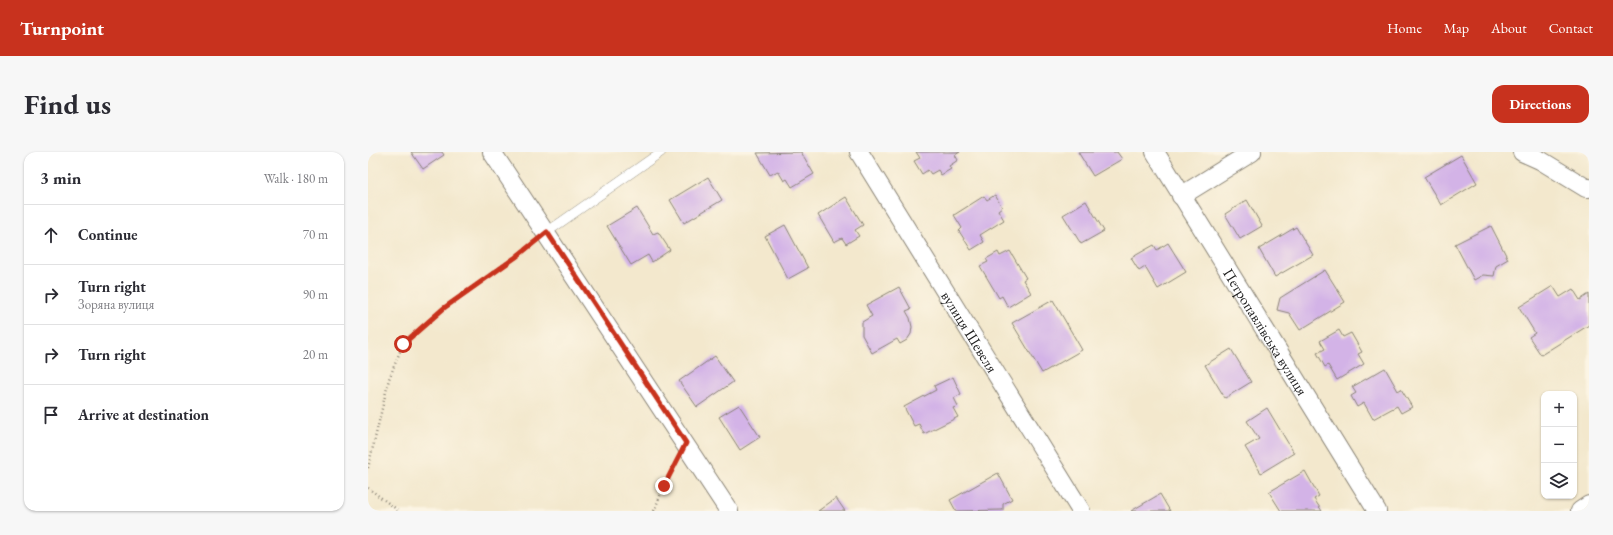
<!DOCTYPE html>
<html lang="en">
<head>
<meta charset="utf-8">
<style>
	body { margin:0; font-family:"EB Garamond",serif; background:#f7f7f7; color:#2b2b33 }
	.controls { position:absolute; right:12px; bottom:12px; display:grid; overflow:hidden; border-radius:8px; box-shadow:0 1px 3px #0004 }
	.controls button { width:36px; height:36px; display:grid; place-items:center; padding:0; border:0; border-bottom:1px solid #e1e1e2; background:#fff; color:#2b2b33; font:20px sans-serif }
	.stop { position:absolute; width:12px; height:12px; margin:-9px; border:3px solid #c8321e; border-radius:50%; background:#fff }
	.stop.end { background:#c8321e; border-color:#fff; box-shadow:0 1px 4px #0008 }
	.list { margin:0; padding:0; list-style:none }
	h2 { display:flex; justify-content:space-between; align-items:center; height:52px; margin:0; padding:0 16px; font-size:17px }
	h2 small { font-size:13px; font-weight:400; color:#7c7c81 }
	.list li { display:grid; grid-template-columns:26px 1fr auto; gap:12px; align-items:center; box-sizing:border-box; height:60px; padding:0 16px; border-top:1px solid #e1e1e2 }
	.list b { display:block; font-size:15px; white-space:nowrap }
	.list p { margin:0; font-size:13px; white-space:nowrap; color:#7c7c81 }
	.list em { font-size:13px; font-style:normal; color:#7c7c81 }
	.icon { flex:none; width:22px; height:22px; fill:none; stroke:currentColor; stroke-width:2; stroke-linecap:round; stroke-linejoin:round }
	.map { position:relative; flex:none; width:1221px; height:359px; overflow:hidden; border-radius:12px }
	header { display:flex; align-items:center; gap:24px; box-sizing:border-box; height:56px; padding:0 20px; background:#c8321e; color:#fff }
	header strong { font-size:19px }
	nav { display:flex; gap:22px; margin-inline-start:auto; font-size:14px }
	.intro { display:flex; align-items:center; justify-content:space-between; box-sizing:border-box; height:96px; padding:0 24px }
	h1 { margin:0; font-size:28px }
	.button { padding:10px 18px; border-radius:12px; background:#c8321e; color:#fff; font-size:14px; font-weight:700 }
	main { display:flex; gap:24px; padding:0 24px }
	aside { flex:1; background:#fff; border-radius:12px; box-shadow:0 1px 3px #0004 }
	.map>svg:first-child { display:block }
	.building { fill:#d3b3e7 }
	.lines { fill:none; stroke-linecap:round; stroke-linejoin:round }
	.service-casing { stroke:#888274; stroke-width:10 }
	.minor-casing { stroke:#888274; stroke-width:20 }
	.path { stroke:#888274; stroke-width:2.5; stroke-dasharray:1 3; stroke-linecap:butt }
	.service { stroke:#fff; stroke-width:9 }
	.minor { stroke:#fff; stroke-width:18 }
	.route { stroke:#c8321e; stroke-width:5 }
	.labels { text-anchor:middle; dominant-baseline:central; stroke-width:3.5; stroke-linejoin:round; paint-order:stroke }
	.street-label { font-size:15px; fill:#1c1c1c; stroke:#fcf5e5 }
</style>
</head>
<body>
<header>
<strong>Turnpoint</strong>
<nav><a>Home</a><a>Map</a><a>About</a><a>Contact</a></nav>
</header>
<div class="intro"><h1>Find us</h1><a class="button">Directions</a></div>
<main>
<aside>
<h2>3 min<small>Walk · 180 m</small></h2>
<ul class="list">
<li><svg class="icon" aria-label="ahead" viewBox="0 0 24 24"><path d="M12 20V5M6 11l6-6 6 6"/></svg><div><b>Continue</b></div><em>70 m</em></li>
<li><svg class="icon" aria-label="right" viewBox="0 0 24 24"><path d="M7 20v-9h11M14 6l5 5-5 5"/></svg><div><b>Turn right</b><p>Зоряна вулиця</p></div><em>90 m</em></li>
<li><svg class="icon" aria-label="right" viewBox="0 0 24 24"><path d="M7 20v-9h11M14 6l5 5-5 5"/></svg><div><b>Turn right</b></div><em>20 m</em></li>
<li><svg class="icon" aria-label="arrive" viewBox="0 0 24 24"><path d="M6 21V4h12l-3 4 3 4H6"/></svg><div><b>Arrive at destination</b></div></li>
</ul>
</aside>
<div class="map">
<svg width="1221" height="359" viewBox="0 0 1221 359">
	<rect width="100%" height="100%" fill="#fcf5e5"/>
	<filter id="ink" filterUnits="userSpaceOnUse"><feTurbulence type="fractalNoise" baseFrequency=".025" numOctaves="2"/><feDisplacementMap in="SourceGraphic" scale="8" xChannelSelector="R" yChannelSelector="G"/><feConvolveMatrix kernelMatrix="1 2 1 2 8 2 1 2 1" color-interpolation-filters="sRGB"/></filter>
	<filter id="wash" filterUnits="userSpaceOnUse"><feTurbulence type="fractalNoise" baseFrequency=".012" numOctaves="4" result="noise"/><feDisplacementMap in="SourceGraphic" scale="16" xChannelSelector="R" yChannelSelector="G"/><feGaussianBlur stdDeviation="0.9" result="paint"/><feColorMatrix in="noise" values="0 0 0 0 0 0 0 0 0 0 0 0 0 0 0 0 0 1.4 0 .05"/><feComposite in="paint" operator="in"/></filter>
	<g filter="url(#wash)">
		<rect width="100%" height="100%" fill="#f3e8cd"/>
		<g id="blocks">
			<g class="building">
				<path d="M43 0H74L76 3 55 17Z"/>
				<path d="M433 0 446 22 424 35 419 27 416 29 410 19 402 23 389 1Z"/>
				<path d="M548 0H592L587 3 590 8 581 14 583 17 573 23 570 18 563 22 560 18 554 22 546 9 552 6Z"/>
				<path d="M710 0H749L754 7 725 24Z"/>
				<path d="M1093 3 1109 31 1073 53 1056 25Z"/>
				<path d="M340 25 354 48 316 71 302 48Z"/>
				<path d="M627 43 634 55 630 58 636 68 612 83 616 90 603 98 591 79 594 76 586 63 616 44 619 48Z"/>
				<path d="M478 45 495 73 487 78 491 84 478 92 474 86 466 90 450 63Z"/>
				<path d="M879 48 894 74 872 87 857 62Z"/>
				<path d="M718 49 736 79 713 92 695 63Z"/>
				<path d="M269 56 285 82 290 80 302 98 284 110 280 103 263 113 239 74Z"/>
				<path d="M417 73 440 116 420 127 397 84Z"/>
				<path d="M1123 74 1140 107 1128 114 1126 124 1115 123 1106 128 1087 92Z"/>
				<path d="M928 75 945 103 907 125 891 97Z"/>
				<path d="M800 91 818 120 790 137 777 115 771 119 763 106 786 93 789 98Z"/>
				<path d="M642 99 658 126 655 128 663 141 640 155 634 144 631 146 612 114 620 110 618 107 630 100 632 104Z"/>
				<path d="M957 118 977 150 932 178 921 161 909 158 912 146Z"/>
				<path d="M1185 134 1192 145 1205 137 1212 148 1221 142V173L1173 203 1161 185 1167 181 1151 155Z"/>
				<path d="M531 135 543 157 538 159 542 166 544 175 543 182 539 188 532 192 529 187 504 201 494 183V170L504 164 498 153Z"/>
				<path d="M685 148 714 198 674 221 644 171Z"/>
				<path d="M971 178 975 185 983 181 994 200 990 202 996 212 969 228 960 213 957 215 949 201 957 197 952 189Z"/>
				<path d="M863 197 883 230 857 246 837 213Z"/>
				<path d="M347 204 365 230 329 255 311 229Z"/>
				<path d="M1017 216 1030 239 1033 237 1044 255 1033 261 1029 254 1005 267 996 251 989 255 983 244 988 241 984 235Z"/>
				<path d="M585 225 593 242 586 246 590 254 585 256 590 265 556 282 551 272 546 274 536 255 568 238 566 234Z"/>
				<path d="M371 253 392 285 372 298 351 265Z"/>
				<path d="M899 256 926 301 893 321 877 295 891 287 879 269Z"/>
				<path d="M937 319 951 344 946 347 954 359H913L901 340Z"/>
				<path d="M630 321 644 347 635 352V358L588 359 582 348Z"/>
				<path d="M792 342 802 359H763Z"/>
				<path d="M468 346 477 359H450Z"/>
			</g>
		</g>
	</g>
	<g filter="url(#ink)">
		<use href="#blocks" fill-opacity="0" stroke="#888274" stroke-width="1"/>
		<g class="lines">
			<g class="service-casing">
				<path id="service" d="M179 80 293 0"/>
			</g>
			<g class="minor-casing">
				<g id="minor">
					<path d="M124 0 361 359"/>
					<path id="s1" d="M491 0 713 359"/>
					<path id="s2" d="M787 0 1009 359"/>
					<path d="M1154 0 1172 8 1218 36H1221"/>
					<path d="M813 44 884 0"/>
					<path d="M1212 359 1221 353"/>
				</g>
			</g>
			<g class="path">
				<path d="M0 316 21 227 35 192 76 156 165 92"/>
				<path d="M0 336 31 359"/>
				<path d="M286 359 296 334 308 310"/>
			</g>
			<use href="#service" class="service"/>
			<use href="#minor" class="minor"/>
		</g>
	</g>
	<g class="lines" filter="url(#ink)">
		<path class="route" d="M35 192 76 156 148 105 179 80 318 291 296 334"/>
	</g>
	<g class="labels">
		<g class="street-label">
			<text stroke="none"><textPath href="#s1" startOffset="211">вулиця Шевеля</textPath></text>
			<text stroke="none"><textPath href="#s2" startOffset="211">Петропавлівська вулиця</textPath></text>
		</g>
	</g>
</svg>
<div class="controls">
<button>+</button>
<button>−</button>
<button><svg class="icon" aria-label="layers" viewBox="0 0 24 24"><path d="M12 4l9 5-9 5-9-5zM3 14l9 5 9-5"/></svg></button>
</div>
<div class="stop" style="left:35px;top:192px"></div>
<div class="stop end" style="left:296px;top:334px"></div>
</div>
</main>
</body>
</html>
